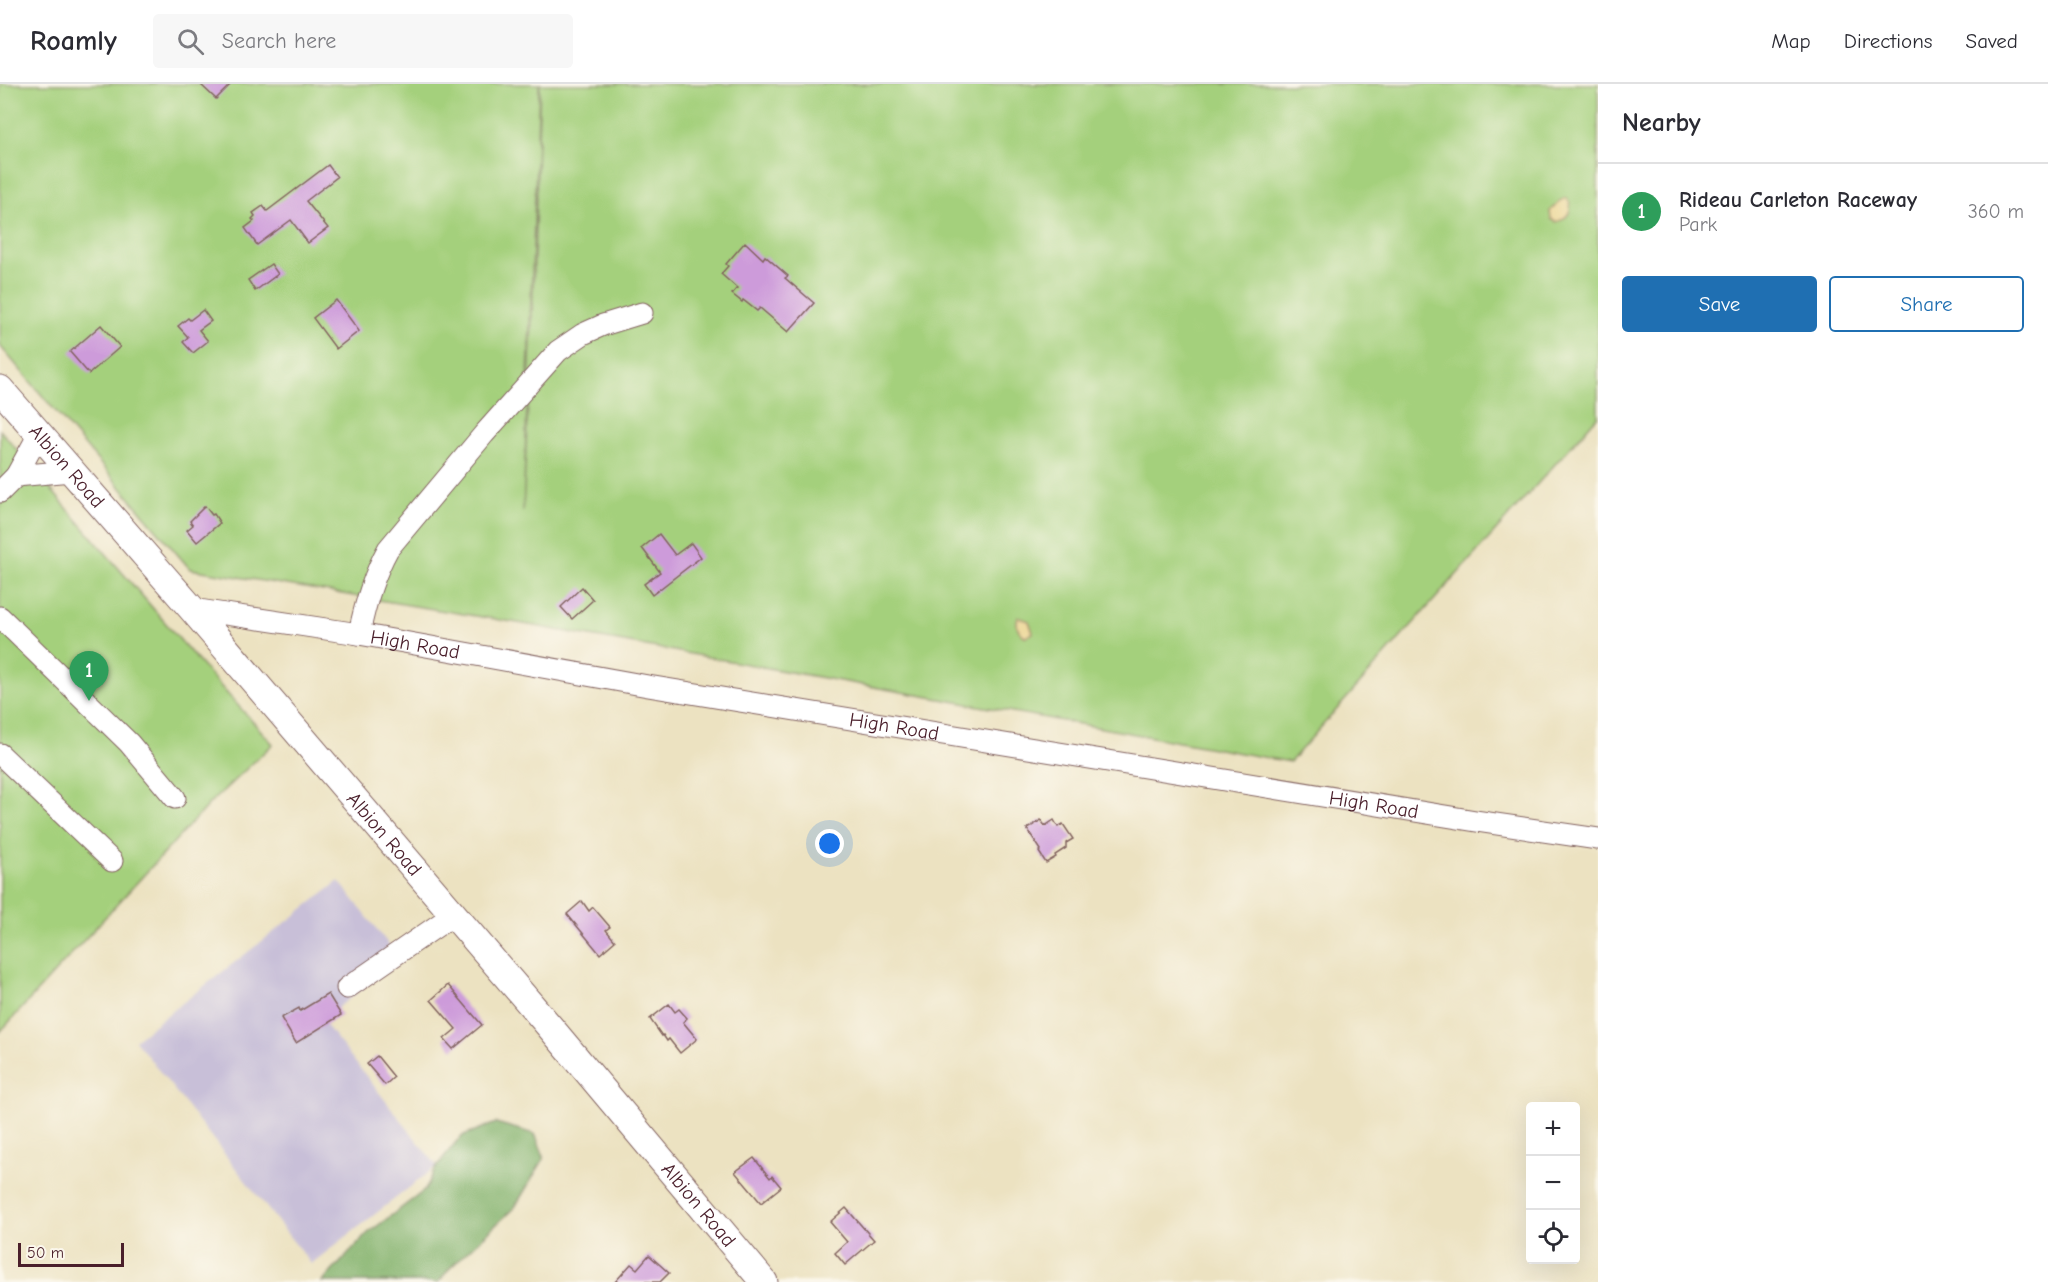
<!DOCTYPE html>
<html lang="en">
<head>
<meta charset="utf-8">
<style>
	body { margin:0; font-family:"Comic Neue",sans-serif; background:#f7f7f7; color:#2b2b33 }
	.controls { position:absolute; right:18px; bottom:18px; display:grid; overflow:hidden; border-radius:6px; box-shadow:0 6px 24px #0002 }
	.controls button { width:54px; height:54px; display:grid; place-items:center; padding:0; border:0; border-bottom:2px solid #e1e1e2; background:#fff; color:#2b2b33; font:30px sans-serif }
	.scale { position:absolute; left:18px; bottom:15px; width:106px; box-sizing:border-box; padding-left:6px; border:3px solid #4a1f2b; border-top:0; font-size:16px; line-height:21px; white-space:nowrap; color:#4a1f2b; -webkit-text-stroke:4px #fbf7ec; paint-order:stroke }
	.you { position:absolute; left:830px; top:760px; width:21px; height:21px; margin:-15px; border:4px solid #fff; border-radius:50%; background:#1a73e8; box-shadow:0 0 0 9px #1a73e833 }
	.badge { display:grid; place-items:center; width:39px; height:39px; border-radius:50%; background:#1f6fb2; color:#fff; font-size:20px; font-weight:700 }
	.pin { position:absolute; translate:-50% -50px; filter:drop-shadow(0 2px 3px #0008) }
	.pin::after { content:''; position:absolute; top:32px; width:21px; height:18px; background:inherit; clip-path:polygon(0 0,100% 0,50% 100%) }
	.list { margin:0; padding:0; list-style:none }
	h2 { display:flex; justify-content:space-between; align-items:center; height:78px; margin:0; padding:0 24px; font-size:26px }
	h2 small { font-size:20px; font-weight:400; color:#7c7c81 }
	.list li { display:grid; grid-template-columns:39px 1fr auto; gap:18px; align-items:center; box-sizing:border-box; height:96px; padding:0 24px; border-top:2px solid #e1e1e2 }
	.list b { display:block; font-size:22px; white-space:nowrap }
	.list p { margin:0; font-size:20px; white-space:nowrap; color:#7c7c81 }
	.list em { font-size:20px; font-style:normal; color:#7c7c81 }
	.actions { display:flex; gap:12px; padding:18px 24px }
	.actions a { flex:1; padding:14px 0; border:2px solid #1f6fb2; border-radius:6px; text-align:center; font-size:21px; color:#1f6fb2 }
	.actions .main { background:#1f6fb2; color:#fff }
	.icon { flex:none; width:33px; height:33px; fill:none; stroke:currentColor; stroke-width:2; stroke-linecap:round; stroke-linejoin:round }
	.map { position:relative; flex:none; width:1598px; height:1198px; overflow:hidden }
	header { display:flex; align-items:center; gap:36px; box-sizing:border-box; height:84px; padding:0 30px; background:#fff; border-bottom:2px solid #e1e1e2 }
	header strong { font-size:28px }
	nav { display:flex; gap:33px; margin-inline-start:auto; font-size:21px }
	.search { width:420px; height:54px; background:#f7f7f7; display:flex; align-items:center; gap:15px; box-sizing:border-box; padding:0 21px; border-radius:6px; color:#7c7c81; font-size:22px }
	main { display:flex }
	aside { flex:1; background:#fff }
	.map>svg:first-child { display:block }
	.industrial { fill:#c8bfd8 }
	.green { fill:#a4d07c; stroke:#777854; stroke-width:1.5 }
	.forest { fill:#83b26c; stroke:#66684c; stroke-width:1.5 }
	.sand { fill:#eeda9e; stroke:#9c7c64; stroke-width:1.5 }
	.building { fill:#cd9bda }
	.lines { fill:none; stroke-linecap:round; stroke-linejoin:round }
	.minor-casing { stroke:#836360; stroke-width:23 }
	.major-casing { stroke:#836360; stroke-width:29 }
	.minor { stroke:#fff; stroke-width:21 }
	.major { stroke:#fff; stroke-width:27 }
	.labels { text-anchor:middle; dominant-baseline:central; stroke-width:6; stroke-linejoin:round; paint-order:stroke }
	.street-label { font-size:20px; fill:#4a1f2b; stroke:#fbf7ec }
</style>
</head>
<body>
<header>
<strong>Roamly</strong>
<div class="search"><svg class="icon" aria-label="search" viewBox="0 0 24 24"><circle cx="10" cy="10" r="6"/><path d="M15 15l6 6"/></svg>Search here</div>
<nav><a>Map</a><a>Directions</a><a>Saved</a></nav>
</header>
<main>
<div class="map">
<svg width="1598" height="1198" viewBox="0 0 1598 1198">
	<rect width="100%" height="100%" fill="#fbf7ec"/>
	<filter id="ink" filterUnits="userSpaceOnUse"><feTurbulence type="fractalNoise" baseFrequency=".0167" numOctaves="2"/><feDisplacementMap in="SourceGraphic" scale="12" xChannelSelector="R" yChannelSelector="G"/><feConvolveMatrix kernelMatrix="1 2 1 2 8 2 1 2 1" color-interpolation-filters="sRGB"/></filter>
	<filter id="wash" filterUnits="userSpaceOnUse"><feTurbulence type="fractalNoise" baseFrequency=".008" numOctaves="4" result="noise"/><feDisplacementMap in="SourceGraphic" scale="24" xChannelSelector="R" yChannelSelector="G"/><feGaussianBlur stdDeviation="1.35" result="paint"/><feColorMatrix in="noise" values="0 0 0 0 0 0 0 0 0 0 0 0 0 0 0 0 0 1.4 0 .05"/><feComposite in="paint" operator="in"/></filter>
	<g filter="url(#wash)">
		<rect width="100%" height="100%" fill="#ece2c1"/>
		<path class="industrial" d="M339 797 400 875 322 936 437 1082 311 1180 135 956Z"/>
		<g class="green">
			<path d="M0 0H539L523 428 532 236 540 0H1598V332L1290 678 518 539 190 485 0 262Z"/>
			<path d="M0 346 205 585 273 660 208 721 0 948Z"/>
		</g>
		<path class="forest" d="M496 1039 535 1050 543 1070V1076L515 1123 450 1184 439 1198H322L368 1149 425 1106 437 1082 456 1058 464 1051Z"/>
		<g class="sand">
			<path d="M1565 114 1569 117C1573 128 1566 135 1556 138L1551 135 1550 127Z"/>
			<path d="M1018 533 1029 537 1033 549 1026 553C1018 548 1015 542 1018 533Z"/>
		</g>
		<g id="blocks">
			<g class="building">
				<path d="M200 0H231L216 15Z"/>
				<path d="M328 81 337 93 306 117 328 144 308 159 291 136 257 161 245 144 254 137 252 135 255 132 253 129 263 122 267 127Z"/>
				<path d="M745 158 763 175 765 172 788 192 785 194 814 219 788 248 760 224 757 227 743 216 742 218 732 210 737 204 721 190 728 182 726 180Z"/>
				<path d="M271 180 278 190 255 207 248 196Z"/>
				<path d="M336 216 359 247 336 265 313 234Z"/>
				<path d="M203 226 211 237 199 246 208 257 193 269 183 258 188 253 178 242 188 234 190 236Z"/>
				<path d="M101 241 120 263 89 290 70 268Z"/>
				<path d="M205 422 212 431 214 430 220 439 197 458 187 446 193 441 190 437Z"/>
				<path d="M659 450 675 471 691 459 701 473 652 511 644 500 660 488 642 464Z"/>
				<path d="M582 503 593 516 572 535 561 523Z"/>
				<path d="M1041 736 1045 742 1054 736 1058 743 1063 740 1073 755 1066 759V764L1055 771 1056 773 1046 779 1039 768 1041 766 1027 745Z"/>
				<path d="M582 817 589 827 593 823 610 843 606 846 615 857 600 870 567 830Z"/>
				<path d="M448 901 482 941 453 965 444 955 456 945 431 916Z"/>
				<path d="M328 910 341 931 296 959 281 934 299 924 300 927Z"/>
				<path d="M669 920 675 928 679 925 687 934 683 938 697 955 680 969 669 955 667 957 663 951 662 952 650 935Z"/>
				<path d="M377 972 394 993 385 1001 367 980Z"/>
				<path d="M754 1074 770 1094 772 1092 781 1103 761 1119 735 1088Z"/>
				<path d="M846 1124 874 1156 845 1181 835 1169 847 1158 830 1138Z"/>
				<path d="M649 1171 669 1189 660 1198H615L631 1180 637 1185Z"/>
			</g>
		</g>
	</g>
	<g filter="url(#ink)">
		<use href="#blocks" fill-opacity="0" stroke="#836360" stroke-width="1.5"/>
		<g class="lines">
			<g class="minor-casing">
				<g id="minor">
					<path d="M16 392 39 350"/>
					<path d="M0 408 16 392 71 387"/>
					<path id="s1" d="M192 525 359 550 648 602 1476 737 1598 755"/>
					<path d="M0 533 129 659 175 714"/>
					<path d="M359 550C365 520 373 492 388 465L484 350 558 267 583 250 603 241 642 229"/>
					<path d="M0 670 112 777"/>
					<path d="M347 904 453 831"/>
				</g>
			</g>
			<g class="major-casing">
				<g id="major">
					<path id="s2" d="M0 305 192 525 550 943 764 1198"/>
				</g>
			</g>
			<use href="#minor" class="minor"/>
			<use href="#major" class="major"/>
		</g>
	</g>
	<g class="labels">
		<g class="street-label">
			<text stroke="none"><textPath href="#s2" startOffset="102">Albion Road</textPath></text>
			<text stroke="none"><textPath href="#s1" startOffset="226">High Road</textPath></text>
			<text stroke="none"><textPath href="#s1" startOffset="712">High Road</textPath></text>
			<text stroke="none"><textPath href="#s1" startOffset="1198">High Road</textPath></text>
			<text stroke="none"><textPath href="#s2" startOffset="588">Albion Road</textPath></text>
			<text stroke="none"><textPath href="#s2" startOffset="1074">Albion Road</textPath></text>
		</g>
	</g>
</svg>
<div class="controls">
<button>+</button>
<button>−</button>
<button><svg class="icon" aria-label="locate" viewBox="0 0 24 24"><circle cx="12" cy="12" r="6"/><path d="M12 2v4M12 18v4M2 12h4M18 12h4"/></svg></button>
</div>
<div class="scale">50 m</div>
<div class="you"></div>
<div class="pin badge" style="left:89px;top:617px;background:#2e9e5b">1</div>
</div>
<aside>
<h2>Nearby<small></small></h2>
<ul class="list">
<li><span class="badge" style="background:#2e9e5b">1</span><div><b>Rideau Carleton Raceway</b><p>Park</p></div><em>360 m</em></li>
</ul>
<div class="actions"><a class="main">Save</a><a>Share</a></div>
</aside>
</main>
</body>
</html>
